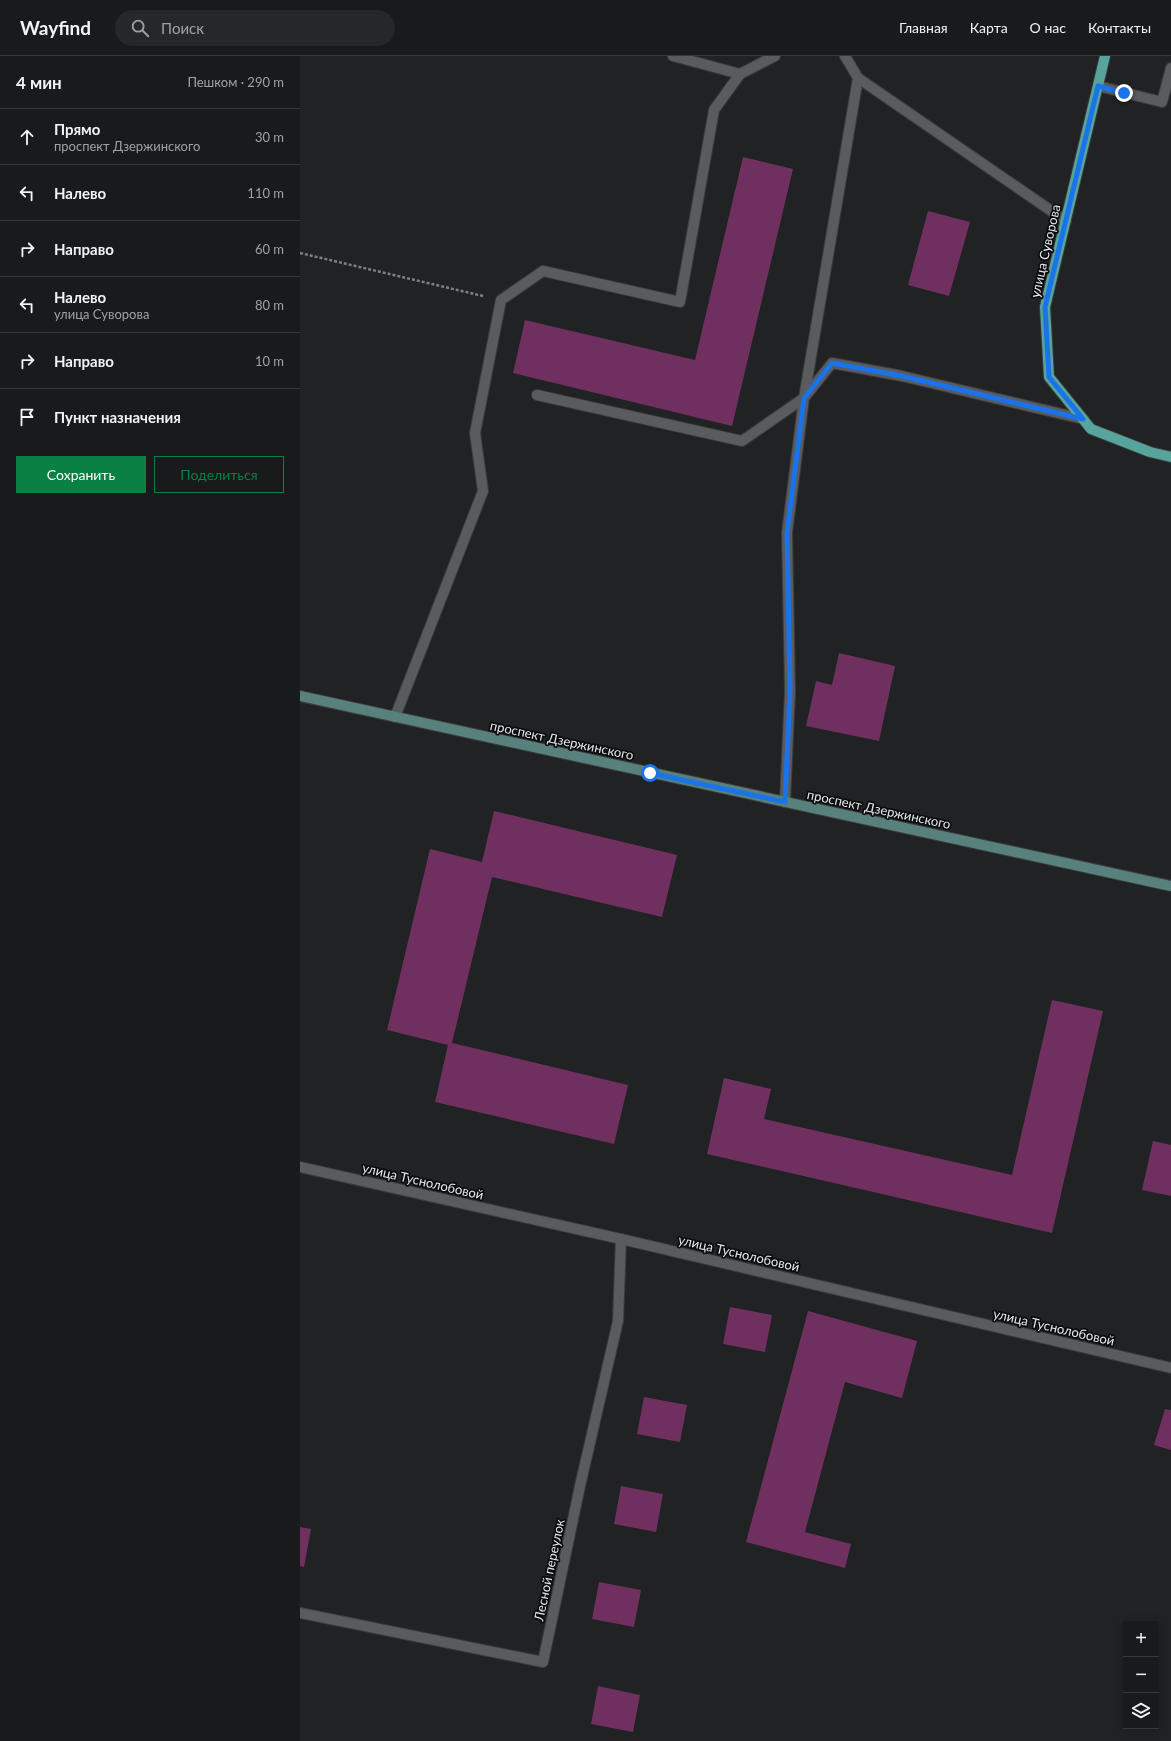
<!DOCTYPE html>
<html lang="ru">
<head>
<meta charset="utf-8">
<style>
	body { margin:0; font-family:Lato,sans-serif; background:#262728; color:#f1f3f6 }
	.controls { position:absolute; right:12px; bottom:12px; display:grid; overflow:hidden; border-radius:0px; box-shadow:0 2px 10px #0003 }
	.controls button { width:36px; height:36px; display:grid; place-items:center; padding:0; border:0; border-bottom:1px solid #37383a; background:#191a1b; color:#f1f3f6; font:20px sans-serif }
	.stop { position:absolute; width:12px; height:12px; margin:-9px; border:3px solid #1a73e8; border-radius:50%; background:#fff }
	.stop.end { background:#1a73e8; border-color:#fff; box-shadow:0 1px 4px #0008 }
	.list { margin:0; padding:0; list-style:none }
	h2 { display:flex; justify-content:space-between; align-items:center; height:52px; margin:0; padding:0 16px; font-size:17px }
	h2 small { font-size:13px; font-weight:400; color:#9fa1a3 }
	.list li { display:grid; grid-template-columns:26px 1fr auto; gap:12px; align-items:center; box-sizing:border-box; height:56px; padding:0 16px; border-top:1px solid #37383a }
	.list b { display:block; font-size:15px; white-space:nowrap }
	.list p { margin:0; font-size:13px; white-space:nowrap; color:#9fa1a3 }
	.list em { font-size:13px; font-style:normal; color:#9fa1a3 }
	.actions { display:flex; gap:8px; padding:12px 16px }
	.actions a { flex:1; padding:9px 0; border:1px solid #0b8043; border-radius:0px; text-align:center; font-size:14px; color:#0b8043 }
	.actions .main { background:#0b8043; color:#fff }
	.icon { flex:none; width:22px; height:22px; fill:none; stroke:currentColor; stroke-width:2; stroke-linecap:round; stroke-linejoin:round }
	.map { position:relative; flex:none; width:871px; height:1685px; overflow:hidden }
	header { display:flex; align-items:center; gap:24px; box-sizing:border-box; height:56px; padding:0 20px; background:#191a1b; border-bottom:1px solid #37383a }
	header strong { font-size:19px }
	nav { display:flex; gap:22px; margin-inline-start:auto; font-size:14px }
	.search { width:280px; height:36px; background:#262728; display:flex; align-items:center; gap:10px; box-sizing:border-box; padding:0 14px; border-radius:22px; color:#9fa1a3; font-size:15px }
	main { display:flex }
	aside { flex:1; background:#191a1b }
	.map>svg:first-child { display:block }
	.building { fill:#70305f }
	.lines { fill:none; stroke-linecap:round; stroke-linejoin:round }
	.lane-casing { stroke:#3a3c3e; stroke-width:12 }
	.street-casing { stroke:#3a3c3e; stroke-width:12 }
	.secondary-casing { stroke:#3a3c3e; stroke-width:12 }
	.primary-casing { stroke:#3a3c3e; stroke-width:12 }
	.path { stroke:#7e7f81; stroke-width:2.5; stroke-dasharray:3 2; stroke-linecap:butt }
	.lane { stroke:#595b5e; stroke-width:10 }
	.street { stroke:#595b5e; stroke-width:10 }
	.secondary { stroke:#58807c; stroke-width:10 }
	.primary { stroke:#56a49b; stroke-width:10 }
	.route { stroke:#1a73e8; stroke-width:5 }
	.labels { text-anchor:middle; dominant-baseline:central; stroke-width:3.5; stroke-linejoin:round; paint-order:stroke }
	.street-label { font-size:13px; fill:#e6e7e8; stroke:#0b0c0d }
</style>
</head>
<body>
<header>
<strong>Wayfind</strong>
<div class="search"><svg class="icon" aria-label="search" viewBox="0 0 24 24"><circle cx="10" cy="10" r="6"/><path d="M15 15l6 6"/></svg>Поиск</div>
<nav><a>Главная</a><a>Карта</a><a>О нас</a><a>Контакты</a></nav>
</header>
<main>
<aside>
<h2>4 мин<small>Пешком · 290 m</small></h2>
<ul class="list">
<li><svg class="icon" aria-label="ahead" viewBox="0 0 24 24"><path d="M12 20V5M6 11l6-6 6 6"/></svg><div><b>Прямо</b><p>проспект Дзержинского</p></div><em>30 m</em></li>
<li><svg class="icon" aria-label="left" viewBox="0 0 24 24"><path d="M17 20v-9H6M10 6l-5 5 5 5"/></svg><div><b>Налево</b></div><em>110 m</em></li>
<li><svg class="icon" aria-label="right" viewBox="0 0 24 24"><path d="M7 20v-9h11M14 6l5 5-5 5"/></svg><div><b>Направо</b></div><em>60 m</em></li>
<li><svg class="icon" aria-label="left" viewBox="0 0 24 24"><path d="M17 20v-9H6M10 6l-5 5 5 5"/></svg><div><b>Налево</b><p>улица Суворова</p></div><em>80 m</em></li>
<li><svg class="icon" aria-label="right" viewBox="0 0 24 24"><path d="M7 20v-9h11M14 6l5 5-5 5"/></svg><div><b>Направо</b></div><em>10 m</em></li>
<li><svg class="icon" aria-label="arrive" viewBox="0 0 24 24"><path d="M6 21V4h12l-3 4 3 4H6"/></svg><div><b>Пункт назначения</b></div></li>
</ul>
<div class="actions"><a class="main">Сохранить</a><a>Поделиться</a></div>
</aside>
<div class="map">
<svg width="871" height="1685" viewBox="0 0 871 1685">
	<rect width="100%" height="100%" fill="#212224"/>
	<g class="building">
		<path d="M443 101 493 113 432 370 213 317 225 264 395 304Z"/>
		<path d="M628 155 670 166 649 240 608 229Z"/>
		<path d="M539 597 595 610 579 685 506 670 516 625 532 629Z"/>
		<path d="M194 755 377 799 362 861 192 821 152 987 328 1029 314 1088 135 1046 148 989 87 974 130 793 182 806Z"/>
		<path d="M752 944 803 955 752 1177 407 1098 424 1022 471 1033 464 1063 712 1119Z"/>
		<path d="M853 1085 871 1089V1140L842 1134Z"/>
		<path d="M430 1251 472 1259 465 1296 423 1288Z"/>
		<path d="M508 1255 617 1285 602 1342 545 1326 505 1476 551 1488 545 1512 446 1486Z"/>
		<path d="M344 1341 387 1349 380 1386 337 1378Z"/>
		<path d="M865 1353 871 1354V1394L854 1389Z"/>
		<path d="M321 1430 363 1438 356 1476 314 1468Z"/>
		<path d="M0 1471 11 1473 4 1511 0 1510Z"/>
		<path d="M299 1526 341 1534 334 1571 292 1563Z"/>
		<path d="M298 1630 340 1639 333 1676 291 1668Z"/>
	</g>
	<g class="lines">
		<g class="lane-casing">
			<g id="lane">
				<path d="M373 0 440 18"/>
				<path d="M545 0 558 22 766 165"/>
				<path d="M798 30 862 46 871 12"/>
				<path d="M237 339 442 385 504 342 532 307 602 320 783 363"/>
				<path d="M95 661 183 435 175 377 201 244 243 215 380 246 414 54 440 18 475 0"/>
				<path d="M485 746 490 635 487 477 504 342 558 22"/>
			</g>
		</g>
		<g class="street-casing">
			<g id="street">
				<path d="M0 1111 321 1183 871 1312"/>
				<path d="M0 1557 243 1606 280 1430 318 1265 321 1183"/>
			</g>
		</g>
		<g class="secondary-casing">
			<path id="secondary" d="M0 640 871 830"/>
		</g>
		<g class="primary-casing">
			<path id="primary" d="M805 0 745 251 749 321 791 373 850 396 871 401"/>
		</g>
		<path class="path" d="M0 197 183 240"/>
		<use href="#lane" class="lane"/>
		<use href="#street" class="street"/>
		<use href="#secondary" class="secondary"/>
		<use href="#primary" class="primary"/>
	</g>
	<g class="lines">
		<path class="route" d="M350 717 485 746 490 635 487 477 504 342 532 307 602 320 783 363 749 321 745 251 798 30 824 37"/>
	</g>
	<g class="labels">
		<g class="street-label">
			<text transform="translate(745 195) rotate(-77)">улица Суворова</text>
			<text transform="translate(262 684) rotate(12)">проспект Дзержинского</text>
			<text transform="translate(579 753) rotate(12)">проспект Дзержинского</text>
			<text transform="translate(123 1125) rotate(13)">улица Туснолобовой</text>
			<text transform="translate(439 1197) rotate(13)">улица Туснолобовой</text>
			<text transform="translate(754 1271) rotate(13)">улица Туснолобовой</text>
			<text transform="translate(249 1514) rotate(-78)">Лесной переулок</text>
		</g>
	</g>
</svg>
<div class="controls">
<button>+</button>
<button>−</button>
<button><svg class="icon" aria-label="layers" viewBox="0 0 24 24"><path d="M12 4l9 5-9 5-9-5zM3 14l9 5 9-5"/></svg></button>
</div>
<div class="stop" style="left:350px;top:717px"></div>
<div class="stop end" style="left:824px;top:37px"></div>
</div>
</main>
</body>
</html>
